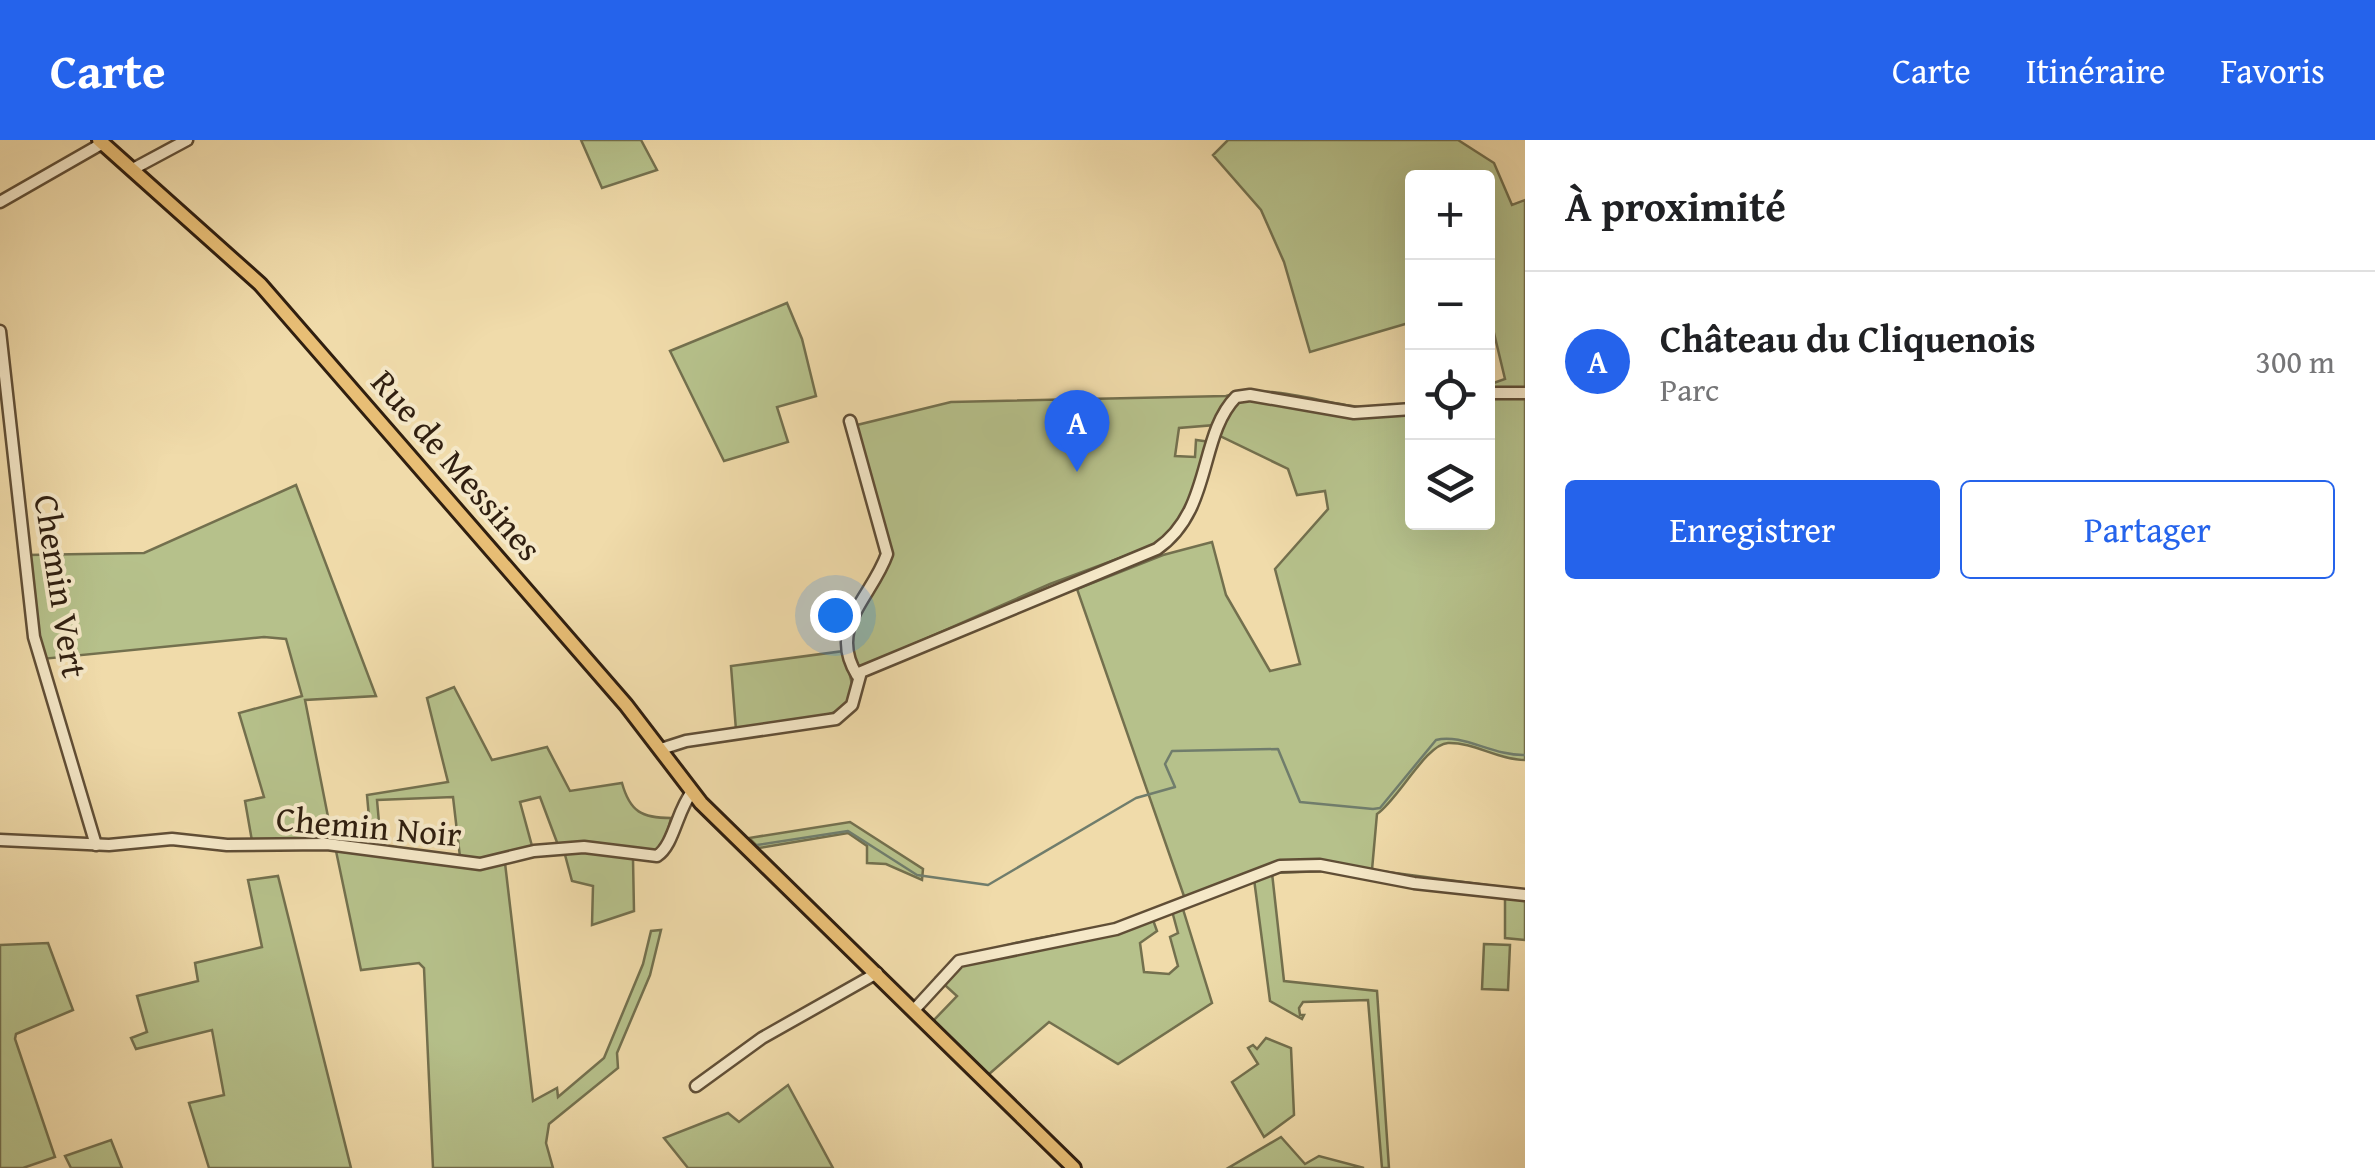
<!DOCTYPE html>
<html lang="fr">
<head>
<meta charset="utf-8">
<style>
	body { margin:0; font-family:"Gentium Book Plus",serif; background:#f6f6f6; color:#202124 }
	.controls { position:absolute; right:30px; top:30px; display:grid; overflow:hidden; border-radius:10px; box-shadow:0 10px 40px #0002 }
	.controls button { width:90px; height:90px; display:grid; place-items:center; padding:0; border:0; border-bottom:2px solid #e0e0e0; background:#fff; color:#202124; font:50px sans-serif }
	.you { position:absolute; left:835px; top:475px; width:35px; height:35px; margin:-25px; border:8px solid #fff; border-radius:50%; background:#1a73e8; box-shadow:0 0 0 15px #1a73e833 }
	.badge { display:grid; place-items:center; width:65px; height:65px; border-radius:50%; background:#2563eb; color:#fff; font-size:32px; font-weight:700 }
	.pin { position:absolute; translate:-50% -82px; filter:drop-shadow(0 2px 5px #0008) }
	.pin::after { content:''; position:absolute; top:52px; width:35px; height:30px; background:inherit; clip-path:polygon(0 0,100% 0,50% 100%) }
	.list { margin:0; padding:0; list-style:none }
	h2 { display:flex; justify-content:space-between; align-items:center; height:130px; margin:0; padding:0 40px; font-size:42px }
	h2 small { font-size:32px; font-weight:400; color:#757577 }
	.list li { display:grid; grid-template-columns:65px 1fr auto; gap:30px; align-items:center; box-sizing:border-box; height:180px; padding:0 40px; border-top:2px solid #e0e0e0 }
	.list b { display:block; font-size:38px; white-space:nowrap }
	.list p { margin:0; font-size:32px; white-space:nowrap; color:#757577 }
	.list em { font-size:32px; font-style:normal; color:#757577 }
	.actions { display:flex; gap:20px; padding:30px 40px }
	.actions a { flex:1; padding:22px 0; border:2px solid #2563eb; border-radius:10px; text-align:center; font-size:35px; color:#2563eb }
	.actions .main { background:#2563eb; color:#fff }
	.icon { flex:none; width:55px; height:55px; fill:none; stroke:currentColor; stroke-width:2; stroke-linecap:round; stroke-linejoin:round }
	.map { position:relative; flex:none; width:1525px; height:1028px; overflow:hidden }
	header { display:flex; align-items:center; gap:60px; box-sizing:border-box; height:140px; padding:0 50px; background:#2563eb; color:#fff }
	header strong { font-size:48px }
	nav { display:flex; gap:55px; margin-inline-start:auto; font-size:35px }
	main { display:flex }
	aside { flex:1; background:#fff }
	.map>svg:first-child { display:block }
	.green { fill:#b6c18b; stroke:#73704e; stroke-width:2.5 }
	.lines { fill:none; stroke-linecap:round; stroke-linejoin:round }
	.stream { stroke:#707d6c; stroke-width:2.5 }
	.minor-casing { stroke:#604e36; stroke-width:15 }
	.major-casing { stroke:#301f10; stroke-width:18 }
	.minor { stroke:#f5e8c8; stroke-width:10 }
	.major { stroke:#e8be75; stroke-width:12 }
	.labels { text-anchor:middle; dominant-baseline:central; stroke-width:8; stroke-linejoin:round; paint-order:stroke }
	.street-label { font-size:35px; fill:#301f10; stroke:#f5e8c8 }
</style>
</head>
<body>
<header>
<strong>Carte</strong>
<nav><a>Carte</a><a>Itinéraire</a><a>Favoris</a></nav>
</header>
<main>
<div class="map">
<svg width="1525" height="1028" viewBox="0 0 1525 1028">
	<rect width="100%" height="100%" fill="#f0dbaa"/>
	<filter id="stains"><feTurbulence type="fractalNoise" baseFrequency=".002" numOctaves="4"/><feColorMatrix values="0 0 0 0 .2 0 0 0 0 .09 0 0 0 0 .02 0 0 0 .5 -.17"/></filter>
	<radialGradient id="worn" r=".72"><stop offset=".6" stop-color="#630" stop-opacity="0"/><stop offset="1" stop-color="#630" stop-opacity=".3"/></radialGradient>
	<g class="green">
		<path d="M581 0H641L657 30 602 48Z"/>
		<path d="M1228 0H1458L1494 23 1512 65 1525 60V620C1499 620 1473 602 1448 603 1426 604 1398 660 1377 674L1372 730 1525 750V800L1505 798V757L1412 748 1327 731 1272 733 1284 841 1377 851 1389 1028H1382L1368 860 1303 862 1299 868 1300 875H1304L1302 879 1270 861 1254 739 1271 732V724L1185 759 1077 449 1163 415 1212 402 1226 455 1270 531 1300 524 1275 429 1328 369 1325 351 1297 355 1288 329 1214 293 1216 285 1179 288 1175 316 1195 317 1196 300 1211 302 1185 373 1163 402 1050 444 857 529C841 479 866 452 889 408L857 285 951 262 1226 256C1285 238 1351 281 1412 265V382H1488V245L1505 239 1488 168V38H1412V182L1310 212 1284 122 1261 70 1213 15Z"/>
		<path d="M787 163 802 199 816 256 777 267 788 302 724 321 670 211Z"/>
		<path d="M296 345 376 556 305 560 332 697 252 701 245 661 264 657 239 573 302 556 286 499 264 497 42 519 27 415 144 413Z"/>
		<path d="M844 511 852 544 848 567 814 580 736 590 731 526Z"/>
		<path d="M454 547 492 620 547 607 570 651 622 643C630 672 642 678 671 678L663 709 656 713 558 705 540 657 520 662 532 706 490 719 460 717 453 657 377 660 381 705 371 700 367 655 448 642 427 558Z"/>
		<path d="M850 682 923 729 922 740 886 724 867 723V706L848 693 759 708 749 698Z"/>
		<path d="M336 711 469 727 505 723 533 961 557 948 558 957 604 918 643 824 651 791 661 790 650 835 617 913 618 928 549 984 546 1003 553 1028H433L424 828 419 823 361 830Z"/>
		<path d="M564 711 603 712 633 719 634 771 592 785 593 746 572 741Z"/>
		<path d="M278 736 351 1028H209L189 963 224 955 212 890 136 909 131 898 147 892 137 856 198 841 195 823 262 807 248 740Z"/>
		<path d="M1182 766 1212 863 1118 924 1049 882 988 935 933 881 957 856 936 837C968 801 1102 789 1153 780L1157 791 1140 803 1144 832 1169 834 1178 826 1170 797 1178 793 1172 771Z"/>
		<path d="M48 803 73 870 16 894 15 899 55 1017 23 1028H0V805Z"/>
		<path d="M1484 804 1510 805 1508 850 1482 849Z"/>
		<path d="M1266 898 1291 908 1294 975 1264 997 1232 942 1258 924 1248 908 1253 905 1257 909Z"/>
		<path d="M788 945 833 1028H688L664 998 728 973 739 982Z"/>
		<path d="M1281 997 1305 1024 1319 1016 1364 1028H1228Z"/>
		<path d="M111 1000 122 1028H71L65 1016Z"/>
	</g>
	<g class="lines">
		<path class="stream" d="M757 705 848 691 917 735 988 745 1136 658 1175 647 1165 624 1172 611 1278 609 1300 662 1373 669 1380 668 1436 600C1462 593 1493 616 1525 615"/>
		<g class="minor-casing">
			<g id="minor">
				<path d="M133 29 187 0"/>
				<path d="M0 62 103 3"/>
				<path d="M0 191 34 497 96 705"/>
				<path d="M1488 253H1525"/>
				<path d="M850 281 887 414C872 457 827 487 857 535"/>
				<path d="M661 609 686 601 836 579 852 565 861 532 1157 409C1213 370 1198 296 1236 257L1250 255 1354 273 1412 269"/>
				<path d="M0 700 109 705 172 699 227 705 327 704 480 724 534 711 584 707 657 716C674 705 677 670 692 652"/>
				<path d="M914 870 959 821 1116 789 1280 726 1320 725 1414 743 1525 755"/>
				<path d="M696 946 762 898 877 833"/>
			</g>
		</g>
		<g class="major-casing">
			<path id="major" d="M99 0 260 144 626 565 701 663 1074 1028"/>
		</g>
		<use href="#minor" class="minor"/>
		<use href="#major" class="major"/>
	</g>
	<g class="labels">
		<g class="street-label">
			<text transform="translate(457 325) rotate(49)">Rue de Messines</text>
			<text transform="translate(61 446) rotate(81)">Chemin Vert</text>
			<text transform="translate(369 686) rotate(5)">Chemin Noir</text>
		</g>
	</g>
	<rect width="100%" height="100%" filter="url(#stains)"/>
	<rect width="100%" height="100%" fill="url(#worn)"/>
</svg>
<div class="controls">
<button>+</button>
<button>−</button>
<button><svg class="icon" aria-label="locate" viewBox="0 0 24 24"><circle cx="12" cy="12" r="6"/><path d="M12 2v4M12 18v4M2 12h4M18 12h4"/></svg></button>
<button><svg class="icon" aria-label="layers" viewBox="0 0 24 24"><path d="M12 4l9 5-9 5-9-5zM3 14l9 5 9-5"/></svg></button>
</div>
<div class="you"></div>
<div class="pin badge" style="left:1077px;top:332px">A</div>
</div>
<aside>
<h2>À proximité<small></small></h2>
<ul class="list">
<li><span class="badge">A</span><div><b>Château du Cliquenois</b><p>Parc</p></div><em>300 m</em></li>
</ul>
<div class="actions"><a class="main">Enregistrer</a><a>Partager</a></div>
</aside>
</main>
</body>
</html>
